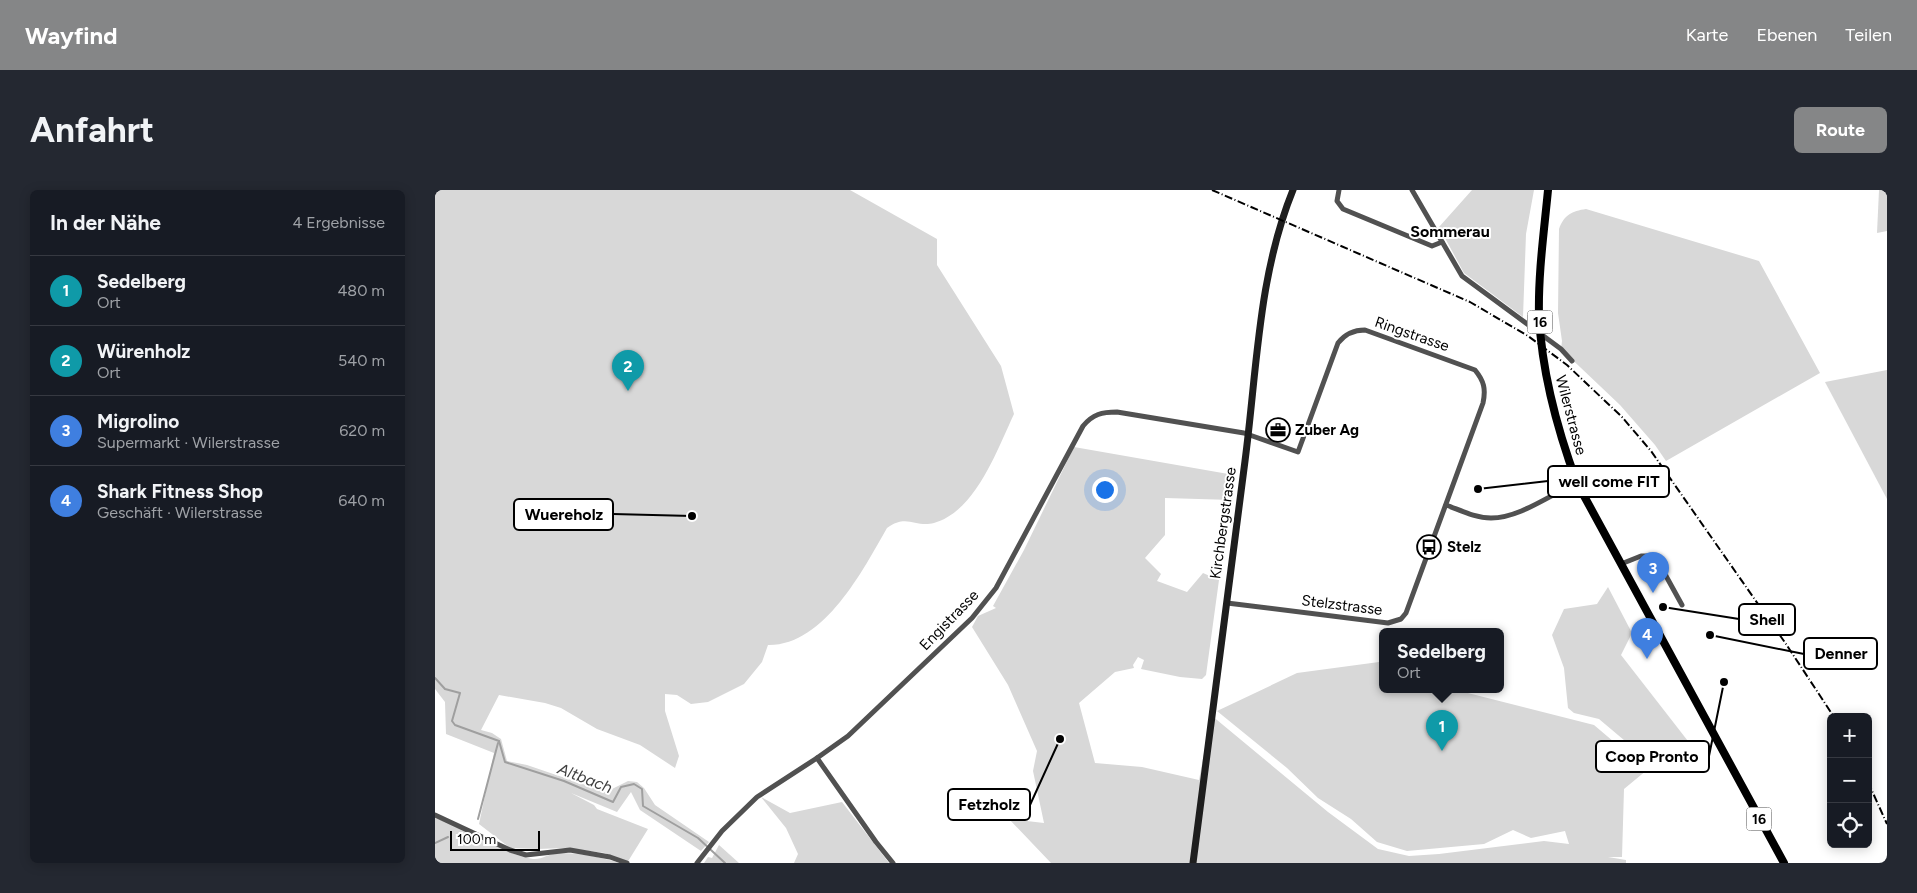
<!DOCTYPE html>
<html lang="de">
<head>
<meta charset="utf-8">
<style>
	body { margin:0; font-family:Figtree,sans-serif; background:#242831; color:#f1f3f6 }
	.controls { position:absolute; right:15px; bottom:15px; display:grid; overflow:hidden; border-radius:8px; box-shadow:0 2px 12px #0003 }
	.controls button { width:45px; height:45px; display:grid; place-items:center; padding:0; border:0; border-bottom:1px solid #363941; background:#171b24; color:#f1f3f6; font:25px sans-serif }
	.scale { position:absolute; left:15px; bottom:12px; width:90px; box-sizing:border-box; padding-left:5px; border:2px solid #000; border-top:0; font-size:14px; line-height:18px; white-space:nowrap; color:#000; -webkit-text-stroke:4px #fff; paint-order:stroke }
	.you { position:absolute; left:669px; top:299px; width:18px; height:18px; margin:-12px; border:4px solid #fff; border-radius:50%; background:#1a73e8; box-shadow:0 0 0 8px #1a73e833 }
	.badge { display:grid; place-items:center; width:32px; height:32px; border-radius:50%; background:#858687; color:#fff; font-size:16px; font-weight:700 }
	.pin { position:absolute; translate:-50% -41px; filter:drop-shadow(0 1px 2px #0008) }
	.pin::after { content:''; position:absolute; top:26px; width:18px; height:15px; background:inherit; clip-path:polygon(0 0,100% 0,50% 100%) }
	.popup { position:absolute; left:944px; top:438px; width:125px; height:65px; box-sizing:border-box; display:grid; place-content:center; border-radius:8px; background:#171b24; filter:drop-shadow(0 1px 4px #0005); font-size:16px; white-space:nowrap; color:#9ea1a6 }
	.popup b { font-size:19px; color:#f1f3f6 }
	.popup::after { content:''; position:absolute; left:50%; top:100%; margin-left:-10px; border:10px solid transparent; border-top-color:#171b24 }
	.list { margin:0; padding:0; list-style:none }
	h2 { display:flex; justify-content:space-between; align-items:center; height:65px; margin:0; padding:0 20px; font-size:21px }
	h2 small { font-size:16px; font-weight:400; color:#9ea1a6 }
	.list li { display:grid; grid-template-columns:32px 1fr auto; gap:15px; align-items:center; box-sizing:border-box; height:70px; padding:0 20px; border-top:1px solid #363941 }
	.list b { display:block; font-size:19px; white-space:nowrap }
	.list p { margin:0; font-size:16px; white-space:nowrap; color:#9ea1a6 }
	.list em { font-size:16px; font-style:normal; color:#9ea1a6 }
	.icon { flex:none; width:28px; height:28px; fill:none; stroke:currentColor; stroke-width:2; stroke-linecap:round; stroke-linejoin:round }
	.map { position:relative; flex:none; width:1452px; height:673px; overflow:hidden; border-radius:8px }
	header { display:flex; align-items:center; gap:30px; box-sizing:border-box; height:70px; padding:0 25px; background:#858687; color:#fff }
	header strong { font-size:24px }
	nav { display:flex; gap:28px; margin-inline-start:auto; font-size:18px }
	.intro { display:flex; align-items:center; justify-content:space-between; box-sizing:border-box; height:120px; padding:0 30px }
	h1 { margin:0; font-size:35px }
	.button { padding:12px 22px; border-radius:8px; background:#858687; color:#fff; font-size:18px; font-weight:700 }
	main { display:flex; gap:30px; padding:0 30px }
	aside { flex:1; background:#171b24; border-radius:8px; box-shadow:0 2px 12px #0003 }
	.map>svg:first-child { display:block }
	.green { fill:#d8d8d8 }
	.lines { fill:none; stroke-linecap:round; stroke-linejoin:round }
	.stream { stroke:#9f9f9f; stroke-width:2 }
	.street { stroke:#515151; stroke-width:5 }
	.secondary { stroke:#1e1e1e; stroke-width:7 }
	.primary { stroke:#000; stroke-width:8 }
	.rail { stroke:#000; stroke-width:2; stroke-dasharray:8 2.5 1 2.5; stroke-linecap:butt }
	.labels { text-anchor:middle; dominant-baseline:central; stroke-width:4; stroke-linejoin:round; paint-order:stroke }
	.shield { fill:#fff; stroke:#4c4c4c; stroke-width:1 }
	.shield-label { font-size:14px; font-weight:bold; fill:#000 }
	.street-label { font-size:15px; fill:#000; stroke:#fff }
	.poi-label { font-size:15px; font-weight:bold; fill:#000; stroke:#fff; text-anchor:start }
	.neighbourhood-label { font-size:16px; font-weight:bold; fill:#000; stroke:#fff }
	.water-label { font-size:16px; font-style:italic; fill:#404040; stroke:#fff }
	.leader { fill:none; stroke:#000; stroke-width:2 }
	.callout-dot { fill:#000; stroke:#fff; stroke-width:2 }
	.callout { fill:#fff; stroke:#000; stroke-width:2 }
	.callout-label { font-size:16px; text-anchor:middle; font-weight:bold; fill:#000 }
</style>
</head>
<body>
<header>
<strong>Wayfind</strong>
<nav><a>Karte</a><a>Ebenen</a><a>Teilen</a></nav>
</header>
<div class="intro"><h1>Anfahrt</h1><a class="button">Route</a></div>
<main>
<aside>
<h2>In der Nähe<small>4 Ergebnisse</small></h2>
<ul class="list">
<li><span class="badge" style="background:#0f9aa8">1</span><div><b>Sedelberg</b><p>Ort</p></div><em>480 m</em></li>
<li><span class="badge" style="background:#0f9aa8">2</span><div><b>Würenholz</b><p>Ort</p></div><em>540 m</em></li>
<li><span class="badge" style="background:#3f7fe0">3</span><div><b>Migrolino</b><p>Supermarkt · Wilerstrasse</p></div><em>620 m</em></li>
<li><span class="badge" style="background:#3f7fe0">4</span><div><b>Shark Fitness Shop</b><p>Geschäft · Wilerstrasse</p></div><em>640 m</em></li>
</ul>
</aside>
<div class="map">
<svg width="1452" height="673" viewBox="0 0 1452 673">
	<rect width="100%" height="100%" fill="#fff"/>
	<g class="green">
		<path d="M0 0H415L502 49V75L566 176 579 224C562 260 541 321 499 333 480 338 472 323 452 338 428 380 389 456 333 455L327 472 309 494 273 512 256 514 242 505 230 504V521L244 566 240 578 205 555 162 539 126 518 110 513 64 505 46 540 57 543 66 549 72 571 92 575 171 602 193 591 202 592 209 598 220 615 274 652 266 661 205 620 196 602 182 622 136 603 159 615 162 619 213 639 192 673 170 663 129 658 103 659 75 658 44 634 59 563 11 544 10 512 0 499Z"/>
		<path d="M1037 0H1099L1091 44 1088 127 1029 83 1004 37Z"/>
		<path d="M1444 0H1452V41L1442 43Z"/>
		<path d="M1151 19 1324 71 1385 183 1231 271 1220 255 1185 215 1126 159 1127 151 1123 123 1124 39C1129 25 1137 21 1151 19Z"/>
		<path d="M1452 180V309L1390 192Z"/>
		<path d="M639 257 799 285 797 310 730 308V345L710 368 726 384 722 391 752 402 768 383 784 390 771 485 767 489 745 487 706 479 709 470 703 467 698 475 699 478 680 482 644 513 660 573 707 577 764 590 776 525 893 622 943 659 974 666 1004 664 1109 651 1134 654 1130 641 1096 648 1078 640 1049 654 972 661 942 652 916 629 883 608 852 578 782 521 862 483 944 472 948 473V500H1021L1159 535 1212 580 1189 599 1187 667H1173L1191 670V673H616L574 629 609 633 598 581 602 561 573 495 537 437 543 426 561 418 558 416 589 360Z"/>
		<path d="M1173 397 1197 443 1186 465 1256 555 1222 574 1215 572 1164 529 1139 523 1133 518 1129 478 1117 445 1129 419 1162 414Z"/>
		<path d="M326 607 355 623 407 612 454 673H359L363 664 351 638Z"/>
		<path d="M0 628 36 641V645C56 652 76 666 98 669 106 670 115 663 124 663 146 663 165 667 185 673H0Z"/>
		<path d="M284 655 304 673H269L273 667 277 668Z"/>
	</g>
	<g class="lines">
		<g class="stream">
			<path d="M0 488 10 499 25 503 17 531 20 535 64 551"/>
			<path d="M64 551 70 572 129 591 178 612 186 597 199 594 207 599 208 616 263 648 290 673"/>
			<path d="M43 629 63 553"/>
			<path d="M0 653 13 647"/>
		</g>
		<g class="street">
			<path d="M904 0 902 11 908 19 997 56 1007 52"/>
			<path d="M977 0 1027 86 1126 159 1137 171"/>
			<path d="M1011 315C1025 320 1040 328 1056 328 1085 328 1116 304 1142 293"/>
			<path d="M1186 374 1206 366H1220L1247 415"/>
			<path d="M382 568 441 652 458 673"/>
			<path d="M0 625 75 660 91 665 135 660 175 667 192 673"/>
			<path d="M262 673 287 641 322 607 382 568 413 546 537 428 561 398 648 236C658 224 667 222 682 222L809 243 863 262 903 153C910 144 918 140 930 140L1040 180C1049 191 1051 199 1048 213L971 423 966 429 953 433 792 413"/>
		</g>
		<path class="secondary" d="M758 673C775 539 793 405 810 271 822 180 823 86 858 0"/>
		<path class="primary" d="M1113 0C1109 42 1103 84 1104 126 1107 184 1122 239 1142 293L1349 673"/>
		<g class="rail">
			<path d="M777 0 1035 112 1093 146 1132 175 1187 227 1216 261 1351 454 1399 527"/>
			<path d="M1433 592 1452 634"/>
		</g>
	</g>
	<defs>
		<g id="office-ring" transform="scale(1.25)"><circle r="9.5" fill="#fff" stroke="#000" stroke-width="1.5"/><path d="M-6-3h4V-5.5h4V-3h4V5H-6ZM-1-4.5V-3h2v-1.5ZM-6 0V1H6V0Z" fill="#000"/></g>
		<g id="bus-ring" transform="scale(1.25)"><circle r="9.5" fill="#fff" stroke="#000" stroke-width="1.5"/><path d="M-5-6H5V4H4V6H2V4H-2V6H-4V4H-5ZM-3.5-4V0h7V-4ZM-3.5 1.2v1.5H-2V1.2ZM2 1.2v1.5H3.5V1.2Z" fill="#000"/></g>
	</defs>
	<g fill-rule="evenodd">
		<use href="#office-ring" x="843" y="240"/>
		<use href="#bus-ring" x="994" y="357"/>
	</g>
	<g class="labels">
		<g class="shield">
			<rect x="1092.5" y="120.5" width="25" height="23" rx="4"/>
			<rect x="1311.5" y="617.5" width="25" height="23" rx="4"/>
		</g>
		<g class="shield-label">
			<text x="1105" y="132">16</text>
			<text x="1324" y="629">16</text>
		</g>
		<g class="street-label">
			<text transform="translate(977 144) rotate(19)">Ringstrasse</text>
			<text transform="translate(1136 225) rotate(75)">Wilerstrasse</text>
			<text transform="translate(788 333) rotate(-82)">Kirchbergstrasse</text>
			<text transform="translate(907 415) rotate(7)">Stelzstrasse</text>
			<text transform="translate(514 430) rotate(-46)">Engistrasse</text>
		</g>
		<g class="poi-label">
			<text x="860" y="240">Zuber Ag</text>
			<text x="1012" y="357">Stelz</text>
		</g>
		<g class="neighbourhood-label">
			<text x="1015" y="41">Sommerau</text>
		</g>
		<g class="water-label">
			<text transform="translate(150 588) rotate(21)">Altbach</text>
		</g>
	</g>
	<path class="leader" d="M1043 299L1113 291M257 326L178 324M1228 417L1304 429M1275 445L1369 464M1289 492L1274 566M625 549L595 615"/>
	<g class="callout-dot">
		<circle cx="1043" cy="299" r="5"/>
		<circle cx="257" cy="326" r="5"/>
		<circle cx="1228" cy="417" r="5"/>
		<circle cx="1275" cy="445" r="5"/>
		<circle cx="1289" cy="492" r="5"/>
		<circle cx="625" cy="549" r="5"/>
	</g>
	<g class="callout">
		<rect x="1113" y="276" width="121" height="31" rx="5"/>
		<rect x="79" y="309" width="99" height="31" rx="5"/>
		<rect x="1304" y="414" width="56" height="31" rx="5"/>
		<rect x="1369" y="448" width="73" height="31" rx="5"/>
		<rect x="1161" y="551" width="113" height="31" rx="5"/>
		<rect x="513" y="599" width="82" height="31" rx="5"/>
	</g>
	<g class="callout-label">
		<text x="1174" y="297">well come FIT</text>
		<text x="129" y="330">Wuereholz</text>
		<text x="1332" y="435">Shell</text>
		<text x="1406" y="469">Denner</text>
		<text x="1217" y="572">Coop Pronto</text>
		<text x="554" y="620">Fetzholz</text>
	</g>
</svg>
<div class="controls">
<button>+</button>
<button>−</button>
<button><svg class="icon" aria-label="locate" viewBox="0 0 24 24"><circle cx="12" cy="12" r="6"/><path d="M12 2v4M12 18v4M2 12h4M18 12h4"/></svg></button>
</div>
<div class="scale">100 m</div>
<div class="you"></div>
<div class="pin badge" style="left:1007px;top:561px;background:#0f9aa8">1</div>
<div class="popup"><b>Sedelberg</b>Ort</div>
<div class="pin badge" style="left:193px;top:201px;background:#0f9aa8">2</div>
<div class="pin badge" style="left:1218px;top:403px;background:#3f7fe0">3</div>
<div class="pin badge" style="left:1212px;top:469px;background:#3f7fe0">4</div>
</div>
</main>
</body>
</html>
